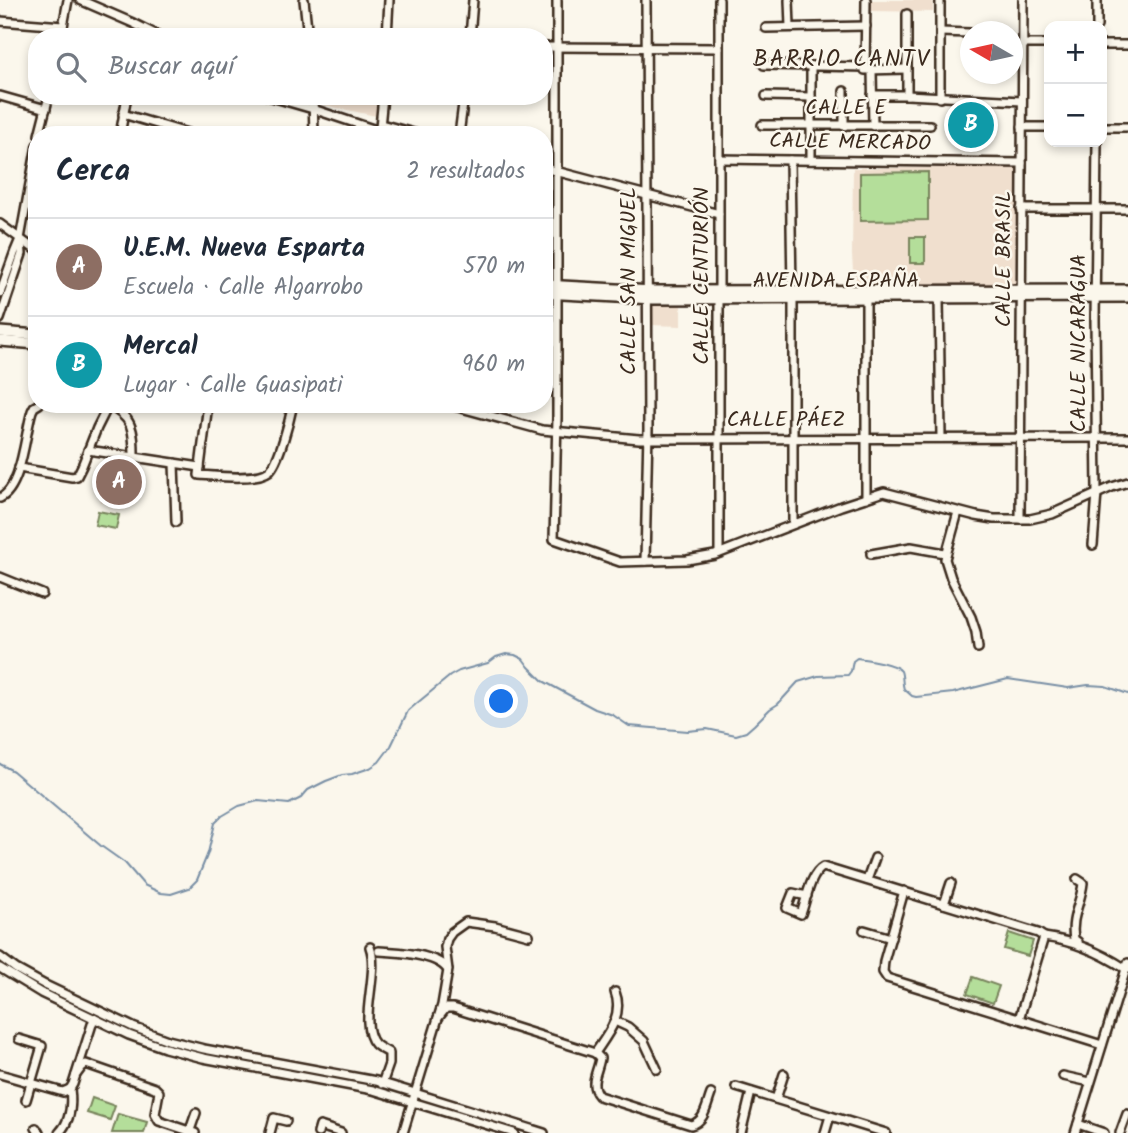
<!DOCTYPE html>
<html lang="es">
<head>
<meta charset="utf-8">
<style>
	body { margin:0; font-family:Kalam,sans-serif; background:#f2f2f3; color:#1f2937 }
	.controls { position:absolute; right:21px; top:21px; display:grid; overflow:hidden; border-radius:14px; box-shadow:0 4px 10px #0003 }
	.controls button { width:63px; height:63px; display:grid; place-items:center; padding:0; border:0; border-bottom:2px solid #e0e1e3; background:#fff; color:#1f2937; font:35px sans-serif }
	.compass { position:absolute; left:960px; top:21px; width:63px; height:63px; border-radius:50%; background:#fff; box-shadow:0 4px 10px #0003; rotate:279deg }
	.you { position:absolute; left:502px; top:702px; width:24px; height:24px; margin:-18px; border:5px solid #fff; border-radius:50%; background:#1a73e8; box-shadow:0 0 0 10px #1a73e833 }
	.badge { display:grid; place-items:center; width:46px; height:46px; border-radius:50%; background:#d93025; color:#fff; font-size:23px; font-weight:700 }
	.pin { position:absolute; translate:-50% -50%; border:4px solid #fff; box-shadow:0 2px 7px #0006 }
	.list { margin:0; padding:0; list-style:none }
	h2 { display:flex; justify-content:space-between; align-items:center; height:91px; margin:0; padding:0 28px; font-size:30px }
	h2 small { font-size:23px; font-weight:400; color:#747a83 }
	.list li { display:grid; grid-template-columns:46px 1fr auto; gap:21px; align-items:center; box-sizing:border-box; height:98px; padding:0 28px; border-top:2px solid #e0e1e3 }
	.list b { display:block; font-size:26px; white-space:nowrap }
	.list p { margin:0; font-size:23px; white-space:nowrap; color:#747a83 }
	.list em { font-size:23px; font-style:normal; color:#747a83 }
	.icon { flex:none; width:38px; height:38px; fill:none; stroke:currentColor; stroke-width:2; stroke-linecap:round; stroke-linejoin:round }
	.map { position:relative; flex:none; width:1128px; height:1133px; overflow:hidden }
	.search { position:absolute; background:#fff; box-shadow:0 4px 10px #0003; left:28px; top:28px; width:525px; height:77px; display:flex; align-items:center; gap:18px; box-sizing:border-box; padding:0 24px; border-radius:28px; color:#747a83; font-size:26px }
	.panel { position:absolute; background:#fff; box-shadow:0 4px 10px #0003; left:28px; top:126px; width:525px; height:287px; border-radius:28px }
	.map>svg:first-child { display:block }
	.built { fill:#f0dfce }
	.green { fill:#b4de9a; stroke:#78845c; stroke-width:2 }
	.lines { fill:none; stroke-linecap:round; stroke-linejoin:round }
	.stream { stroke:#798fa5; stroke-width:2 }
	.minor-casing { stroke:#3b2a1e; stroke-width:12 }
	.major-casing { stroke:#3b2a1e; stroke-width:14 }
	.minor { stroke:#fbf7ec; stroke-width:7 }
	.major { stroke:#fbf7ec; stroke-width:9 }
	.labels { text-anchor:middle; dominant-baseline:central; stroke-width:5; stroke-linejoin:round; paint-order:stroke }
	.street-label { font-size:21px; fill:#3b2a1e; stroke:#fbf7ec }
	.neighbourhood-label { font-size:23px; letter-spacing:2px; fill:#3b2a1e; stroke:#fbf7ec }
</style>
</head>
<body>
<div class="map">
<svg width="1128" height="1133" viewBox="0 0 1128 1133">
	<rect width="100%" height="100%" fill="#fbf7ec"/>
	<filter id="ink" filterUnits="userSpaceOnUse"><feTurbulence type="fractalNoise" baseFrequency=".0143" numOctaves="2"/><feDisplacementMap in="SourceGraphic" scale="14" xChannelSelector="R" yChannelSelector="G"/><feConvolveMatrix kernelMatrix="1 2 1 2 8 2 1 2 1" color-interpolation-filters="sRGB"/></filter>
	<g filter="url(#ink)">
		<g class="built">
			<path d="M869 0H933V12L869 11Z"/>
			<path d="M318 96H378L376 116 319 104Z"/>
			<path d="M1017 167V285L854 287 852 255 853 168Z"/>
			<path d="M651 302 681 303V326L650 325Z"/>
			<path d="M107 458 139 462 133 506 100 502Z"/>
		</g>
		<g class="green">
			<path d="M928 172V220L860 221V173Z"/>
			<rect x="910" y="237" width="15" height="26"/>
			<path d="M98 511 119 515 116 529 95 525Z"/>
			<path d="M1009 933 1033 941 1028 956 1004 949Z"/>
			<path d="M973 977 999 986 993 1003 967 994Z"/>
			<path d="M92 1098 115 1106 110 1120 87 1113Z"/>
			<path d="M118 1114 147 1122 144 1133H112Z"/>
		</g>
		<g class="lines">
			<path class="stream" d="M0 764 13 771 101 846 125 863 144 885 161 893 171 894 189 888 197 880 208 853 215 823 222 816 239 806 258 801 289 804 301 798 308 790 326 781 342 775 352 774 370 768 379 762 391 746 408 711 416 704 450 676 459 671 488 663 496 657 506 654 515 655 523 659 529 667 543 681 595 709 613 715 629 726 688 731 707 729 736 735 746 732 754 725 770 709 778 704 798 682 818 676 848 675 851 671 853 661 857 658C866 659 897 664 901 671 903 676 902 684 904 689L912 696 916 697 953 693 1008 679 1068 688 1088 685 1105 686 1128 694"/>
			<g class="minor-casing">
				<g id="minor">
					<path d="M80 0 133 23 161 37"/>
					<path d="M304 0 308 37"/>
					<path d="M557 0V418L554 539 620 562 687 560 715 555 841 506 884 492 976 516 994 519H1030L1052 514 1112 487 1128 482"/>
					<path d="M719 0V553"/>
					<path d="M789 0 790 27"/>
					<path d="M866 0 865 70 907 69"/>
					<path d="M1097 0V26"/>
					<path d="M907 14V95"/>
					<path d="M0 21 63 26"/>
					<path d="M766 28 866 26"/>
					<path d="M940 32 970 33"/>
					<path d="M61 37 68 0"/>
					<path d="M387 37 389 0"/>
					<path d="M470 37 473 0"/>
					<path d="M1022 44H1049"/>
					<path d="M1102 45H1128"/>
					<path d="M544 47 719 48"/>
					<path d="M764 65 866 67"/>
					<path d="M811 66V160"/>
					<path d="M872 70 873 126"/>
					<path d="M844 91V126"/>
					<path d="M872 95H907L1022 101"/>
					<path d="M0 96 46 109"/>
					<path d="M268 96 313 109 379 131"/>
					<path d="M313 96 314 135"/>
					<path d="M766 96 811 97"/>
					<path d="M940 98V0"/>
					<path d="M123 114 194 135"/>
					<path d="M381 124 421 135"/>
					<path d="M762 125H930"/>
					<path d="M380 127 383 96"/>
					<path d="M1022 127H1049"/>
					<path d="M1102 127H1128"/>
					<path d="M39 135 49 96"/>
					<path d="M120 135 127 96"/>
					<path d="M459 135 464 96"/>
					<path d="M719 159 1022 163"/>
					<path d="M790 160 792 291"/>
					<path d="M544 168 719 214"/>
					<path d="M1021 209H1128"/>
					<path d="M0 224 37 251"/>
					<path d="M0 293 15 251 20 239 37 145"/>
					<path d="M939 298 941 438"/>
					<path d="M793 299V524"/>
					<path d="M0 319 22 254 21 240"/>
					<path d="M106 404C133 417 134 429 134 457"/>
					<path d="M208 404 199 475C215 476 256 481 269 471 279 463 290 418 293 404"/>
					<path d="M447 404 542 430 639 439 1128 438"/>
					<path d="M88 450 200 467"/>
					<path d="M174 463 176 522"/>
					<path d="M19 468 72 477 77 476 82 466 97 428 108 406"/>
					<path d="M0 498C22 488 25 433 32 411L34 407 39 404"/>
					<path d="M866 498V298"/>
					<path d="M958 512 945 559 951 578 971 617 976 632 978 648"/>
					<path d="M1020 519 1023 0"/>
					<path d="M1093 545 1097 493 1095 320 1097 142"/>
					<path d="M871 554 911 547 945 553"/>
					<path d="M645 561 648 430 646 0"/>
					<path d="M0 577 42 594"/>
					<path d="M1077 879 1083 883C1081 903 1070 918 1074 939L1078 942"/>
					<path d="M867 880 875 858"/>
					<path d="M904 891 884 961 883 972 887 978 1102 1045"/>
					<path d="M807 896 793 893 787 908 801 914C806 901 810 874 823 867L1038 933 1044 937 1019 1019"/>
					<path d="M944 904 951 883"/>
					<path d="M864 930 891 938"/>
					<path d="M1044 937C1075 941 1100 952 1126 969L1128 963"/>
					<path d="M370 947C380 973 357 1024 375 1044 379 1048 385 1050 389 1053V1064L382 1084"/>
					<path d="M379 951C398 952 436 954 447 969"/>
					<path d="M0 957 16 969 45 985 133 1027 168 1040 204 1049 376 1081 544 1133"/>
					<path d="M0 968 41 993 129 1035 165 1048 203 1058 373 1090 514 1133"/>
					<path d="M438 1018 446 1008H453L595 1053 600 1058C598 1072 588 1084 599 1096L691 1125C705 1121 706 1107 711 1094"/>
					<path d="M615 1021 628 1027 644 1041 657 1069"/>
					<path d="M19 1039 42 1046 26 1100"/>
					<path d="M595 1053C608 1034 624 1015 615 992"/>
					<path d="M0 1074 63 1092 70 1089 73 1084 94 1018"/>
					<path d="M76 1075 82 1067 86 1064 155 1088 159 1092 155 1114 159 1121 195 1133"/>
					<path d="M1063 1076 1090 1082"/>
					<path d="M736 1087 886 1133"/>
					<path d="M776 1099 784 1074"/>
					<path d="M1078 1124 1104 1133"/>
					<path d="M36 1128 39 1133"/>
					<path d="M59 1133C71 1121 72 1104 70 1089"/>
					<path d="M189 1133 196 1113"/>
					<path d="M270 1133 274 1118 286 1121"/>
					<path d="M318 1133 320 1126 341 1133"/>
					<path d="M403 1133 442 1005 448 970 445 947 447 939 452 932 466 922 495 926 529 935"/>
					<path d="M741 1133 751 1092"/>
					<path d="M825 1133 830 1116"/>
					<path d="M1075 1133 1126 969H1128"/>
					<path d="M1120 1133 1127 1114"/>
				</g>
			</g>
			<g class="major-casing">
				<g id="major">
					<path d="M544 285 653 291 1128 290"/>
					<path d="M544 293 653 299 1128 297"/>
					<path d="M0 332 37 335"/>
					<path d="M0 341 37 344"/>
				</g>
			</g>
			<use href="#minor" class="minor"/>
			<use href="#major" class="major"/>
		</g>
	</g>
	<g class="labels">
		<g class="street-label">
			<text x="846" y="108">CALLE E</text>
			<text transform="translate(850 143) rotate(1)">CALLE MERCADO</text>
			<text transform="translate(1004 259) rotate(-90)">CALLE BRASIL</text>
			<text transform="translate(702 276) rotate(-90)">CALLE CENTURIÓN</text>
			<text transform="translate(629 281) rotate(-90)">CALLE SAN MIGUEL</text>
			<text x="836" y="281">AVENIDA ESPAÑA</text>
			<text transform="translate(1079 343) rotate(-90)">CALLE NICARAGUA</text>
			<text x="786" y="420">CALLE PÁEZ</text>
		</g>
		<g class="neighbourhood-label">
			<text x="842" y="60">BARRIO CANTV</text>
		</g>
	</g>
</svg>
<div class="controls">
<button>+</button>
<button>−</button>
</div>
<svg class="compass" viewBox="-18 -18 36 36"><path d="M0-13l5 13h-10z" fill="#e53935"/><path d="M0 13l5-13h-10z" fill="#747a83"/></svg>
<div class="you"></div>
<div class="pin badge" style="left:119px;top:482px;background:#8d6e63">A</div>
<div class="pin badge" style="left:971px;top:125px;background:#0f9aa8">B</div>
<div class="search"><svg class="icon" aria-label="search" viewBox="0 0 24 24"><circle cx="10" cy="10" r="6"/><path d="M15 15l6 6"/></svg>Buscar aquí</div>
<section class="panel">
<h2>Cerca<small>2 resultados</small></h2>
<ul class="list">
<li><span class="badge" style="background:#8d6e63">A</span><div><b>U.E.M. Nueva Esparta</b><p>Escuela · Calle Algarrobo</p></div><em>570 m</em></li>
<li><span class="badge" style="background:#0f9aa8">B</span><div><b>Mercal</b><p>Lugar · Calle Guasipati</p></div><em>960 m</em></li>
</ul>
</section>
</div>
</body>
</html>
